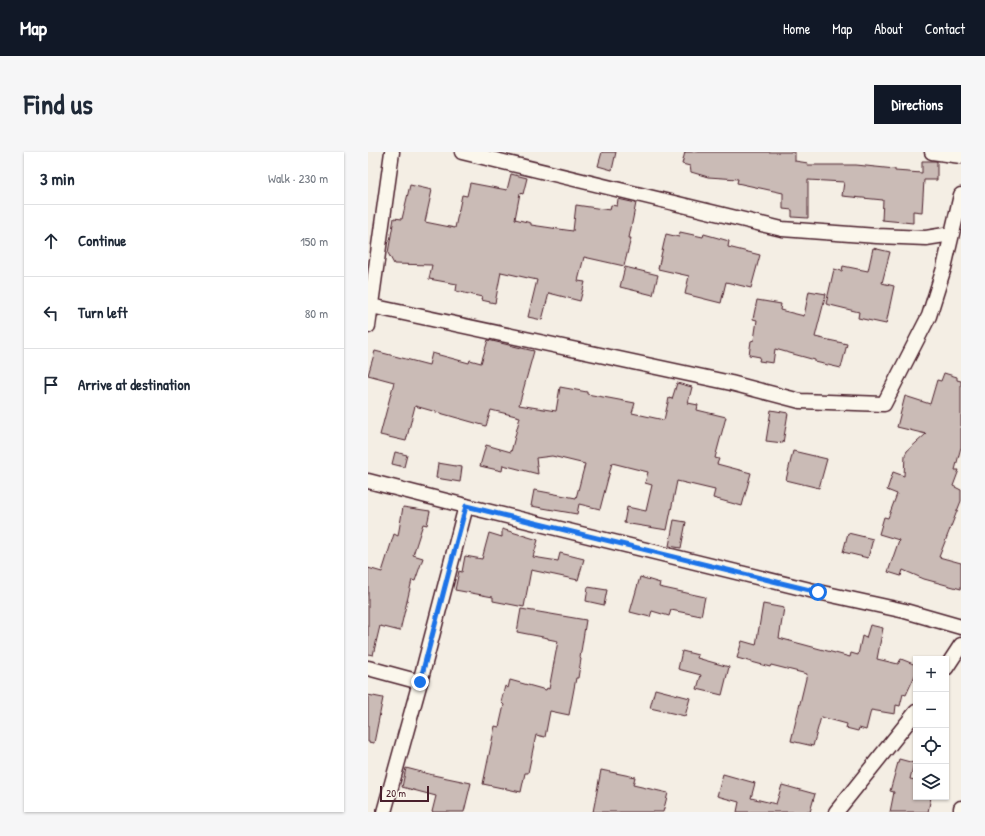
<!DOCTYPE html>
<html lang="en">
<head>
<meta charset="utf-8">
<style>
	body { margin:0; font-family:"Patrick Hand",sans-serif; background:#f6f6f7; color:#1f2937 }
	.controls { position:absolute; right:12px; bottom:12px; display:grid; overflow:hidden; border-radius:0px; box-shadow:0 1px 3px #0004 }
	.controls button { width:36px; height:36px; display:grid; place-items:center; padding:0; border:0; border-bottom:1px solid #e0e1e3; background:#fff; color:#1f2937; font:20px sans-serif }
	.scale { position:absolute; left:12px; bottom:10px; width:49px; box-sizing:border-box; padding-left:4px; border:2px solid #4a1f2b; border-top:0; font-size:11px; line-height:14px; white-space:nowrap; color:#4a1f2b; -webkit-text-stroke:3px #fbf7ec; paint-order:stroke }
	.stop { position:absolute; width:12px; height:12px; margin:-9px; border:3px solid #1a73e8; border-radius:50%; background:#fff }
	.stop.end { background:#1a73e8; border-color:#fff; box-shadow:0 1px 4px #0008 }
	.list { margin:0; padding:0; list-style:none }
	h2 { display:flex; justify-content:space-between; align-items:center; height:52px; margin:0; padding:0 16px; font-size:17px }
	h2 small { font-size:13px; font-weight:400; color:#747a83 }
	.list li { display:grid; grid-template-columns:26px 1fr auto; gap:12px; align-items:center; box-sizing:border-box; height:72px; padding:0 16px; border-top:1px solid #e0e1e3 }
	.list b { display:block; font-size:15px; white-space:nowrap }
	.list em { font-size:13px; font-style:normal; color:#747a83 }
	.icon { flex:none; width:22px; height:22px; fill:none; stroke:currentColor; stroke-width:2; stroke-linecap:round; stroke-linejoin:round }
	.map { position:relative; flex:none; width:593px; height:660px; overflow:hidden; border-radius:0px }
	header { display:flex; align-items:center; gap:24px; box-sizing:border-box; height:56px; padding:0 20px; background:#111827; color:#fff }
	header strong { font-size:19px }
	nav { display:flex; gap:22px; margin-inline-start:auto; font-size:14px }
	.intro { display:flex; align-items:center; justify-content:space-between; box-sizing:border-box; height:96px; padding:0 24px }
	h1 { margin:0; font-size:28px }
	.button { padding:10px 18px; border-radius:0px; background:#111827; color:#fff; font-size:14px; font-weight:700 }
	main { display:flex; gap:24px; padding:0 24px }
	aside { flex:1; background:#fff; border-radius:0px; box-shadow:0 1px 3px #0004 }
	.map>svg:first-child { display:block }
	.building { fill:#cabbb6; stroke:#4a1f2b }
	.lines { fill:none; stroke-linecap:round; stroke-linejoin:round }
	.minor-casing { stroke:#4a1f2b; stroke-width:17 }
	.minor { stroke:#fbf7ec; stroke-width:14 }
	.route { stroke:#1a73e8; stroke-width:5 }
</style>
</head>
<body>
<header>
<strong>Map</strong>
<nav><a>Home</a><a>Map</a><a>About</a><a>Contact</a></nav>
</header>
<div class="intro"><h1>Find us</h1><a class="button">Directions</a></div>
<main>
<aside>
<h2>3 min<small>Walk · 230 m</small></h2>
<ul class="list">
<li><svg class="icon" aria-label="ahead" viewBox="0 0 24 24"><path d="M12 20V5M6 11l6-6 6 6"/></svg><div><b>Continue</b></div><em>150 m</em></li>
<li><svg class="icon" aria-label="left" viewBox="0 0 24 24"><path d="M17 20v-9H6M10 6l-5 5 5 5"/></svg><div><b>Turn left</b></div><em>80 m</em></li>
<li><svg class="icon" aria-label="arrive" viewBox="0 0 24 24"><path d="M6 21V4h12l-3 4 3 4H6"/></svg><div><b>Arrive at destination</b></div></li>
</ul>
</aside>
<div class="map">
<svg width="593" height="660" viewBox="0 0 593 660">
	<rect width="100%" height="100%" fill="#f4eee4"/>
	<filter id="ink" filterUnits="userSpaceOnUse"><feTurbulence type="fractalNoise" baseFrequency=".025" numOctaves="2"/><feDisplacementMap in="SourceGraphic" scale="8" xChannelSelector="R" yChannelSelector="G"/><feConvolveMatrix kernelMatrix="1 2 1 2 8 2 1 2 1" color-interpolation-filters="sRGB"/></filter>
	<g filter="url(#ink)">
		<g class="building">
			<path d="M234 0H248L244 18 230 14Z"/>
			<path d="M317 0H427V9L440 11 439 13H488L527 17V19L554 21V9H569V28H556L554 60 545 59V71L514 68 515 48 474 44 476 30 440 28V66L424 65V58L415 57V41L369 31 370 27 340 25 323 20 322 14 314 12Z"/>
			<path d="M143 22 159 26 155 42 152 41 147 67 163 71V73L205 79 208 53 242 58 243 53 249 54 250 47 268 51 261 86H263L256 114 216 105 210 129 217 130 212 149 181 141 174 168 160 165 169 128 133 120 127 151 113 148 114 145 88 139 89 132 61 127 64 113 26 112 20 101 26 66 34 67 42 33 64 38 57 70 87 76 94 43 99 44 102 31 139 38Z"/>
			<path d="M312 80 335 85 336 82 361 89 360 95 392 103 383 136 358 130 353 151 317 142 321 124 290 117 298 82 311 85Z"/>
			<path d="M505 96 522 100 514 131 526 134 518 172 490 166 491 160 458 152 466 117 474 119 475 114 500 119Z"/>
			<path d="M257 115 290 123 285 143 252 135Z"/>
			<path d="M441 139 458 142 447 185 479 192 473 216 447 210V208L407 197 405 211 391 209 392 205 381 203 383 189 386 188 389 168 385 167 389 148 413 152 412 158 436 164Z"/>
			<path d="M120 188 166 199 151 253 188 259 192 235 219 240V242L267 251 264 261 296 268 301 246 304 247 309 231 324 235 320 251 330 253 329 258 358 265 347 306 351 307 349 312 383 321 374 354 345 346 347 338 309 329 299 378 256 371 259 355 278 359 284 333 277 331 280 320 244 311 232 357 211 352 209 362 163 354 166 338 208 346 217 312 184 304 168 306 170 322 135 313 134 319 112 314 118 293 143 300 152 265 123 258 118 274 47 254 38 289 12 283 26 230 0 223 7 199 61 213 64 201 101 211 102 208 113 211Z"/>
			<path d="M576 221 589 225V228L593 229V295L587 318H591L585 334 593 338V349L571 405 593 411V437L556 427 535 418 533 424 520 420 531 388 511 382 516 365 520 366 529 342 519 338 525 320 536 324 537 303 539 299 558 282 529 275 537 244 562 252 569 228 573 229Z"/>
			<path d="M403 258 420 261 415 291 398 289Z"/>
			<path d="M425 299 459 307 451 336 418 328Z"/>
			<path d="M27 300 39 303 36 315 24 312Z"/>
			<path d="M70 311 94 315 92 330 68 326Z"/>
			<path d="M35 355 62 359 59 373 55 372 45 403 55 406 47 429 44 428 32 479 12 474 5 503 0 502V416L14 420 26 382 30 384Z"/>
			<path d="M306 368 318 370 313 396 301 394Z"/>
			<path d="M134 377 170 388 165 405 190 409 192 401 216 407 210 428 163 418 156 455 125 449V445L87 438 91 419 94 420 97 404 114 407 121 381 134 385Z"/>
			<path d="M480 381 505 387 500 406 475 400Z"/>
			<path d="M272 425 292 431 291 435 337 445 333 464 303 458 301 464 284 459 282 465 262 460Z"/>
			<path d="M220 435 239 438 236 453 218 449Z"/>
			<path d="M395 452 416 456 411 486 482 505 483 501 490 503 494 484 498 486 502 473 515 476 509 507 530 512 533 507 548 513V521L538 543 535 542 532 554 528 553 527 562 503 558 498 578 491 576 490 579 478 576 479 572 453 565 445 594 423 589 439 522 403 513 402 515 369 506 374 489 388 493Z"/>
			<path d="M153 457 218 468 212 506 213 507 210 526H208L201 563 182 559 177 585 168 583 160 621H157L153 640 115 632 127 574 131 575 136 553 133 550 137 534 140 536 142 528 178 538 179 536 181 537 190 489 180 487V486L149 480Z"/>
			<path d="M314 499 330 503 329 506 361 515 354 543 329 537 333 523 310 517Z"/>
			<path d="M287 537 322 546 317 564 282 556Z"/>
			<path d="M0 543 15 546 6 591 0 590Z"/>
			<path d="M531 607 546 611 542 627 548 628V645H563L560 660H522L526 640 522 639Z"/>
			<path d="M38 616 65 623 103 631 96 660H64L68 644 34 635Z"/>
			<path d="M233 618 267 625 265 633 300 641 295 660H225Z"/>
			<path d="M355 622 387 631 383 646 408 652 414 633 447 642 442 660H369L371 650 349 644Z"/>
		</g>
		<g class="lines">
			<g class="minor-casing">
				<g id="minor">
					<path d="M94 0 414 77 509 84 558 86 583 82"/>
					<path d="M564 0 593 4"/>
					<path d="M3 154 363 231 432 249 516 252 561 164 576 116 593 43"/>
					<path d="M0 174 24 0"/>
					<path d="M0 329 98 354 52 530 16 660"/>
					<path d="M98 354 450 440 537 459 593 475"/>
					<path d="M0 516 52 530"/>
					<path d="M578 516 593 493"/>
					<path d="M468 660 548 560"/>
					<path d="M593 660V656"/>
				</g>
			</g>
			<use href="#minor" class="minor"/>
		</g>
	</g>
	<g class="lines" filter="url(#ink)">
		<path class="route" d="M52 530 98 354 450 440"/>
	</g>
</svg>
<div class="controls">
<button>+</button>
<button>−</button>
<button><svg class="icon" aria-label="locate" viewBox="0 0 24 24"><circle cx="12" cy="12" r="6"/><path d="M12 2v4M12 18v4M2 12h4M18 12h4"/></svg></button>
<button><svg class="icon" aria-label="layers" viewBox="0 0 24 24"><path d="M12 4l9 5-9 5-9-5zM3 14l9 5 9-5"/></svg></button>
</div>
<div class="scale">20 m</div>
<div class="stop" style="left:450px;top:440px"></div>
<div class="stop end" style="left:52px;top:530px"></div>
</div>
</main>
</body>
</html>
